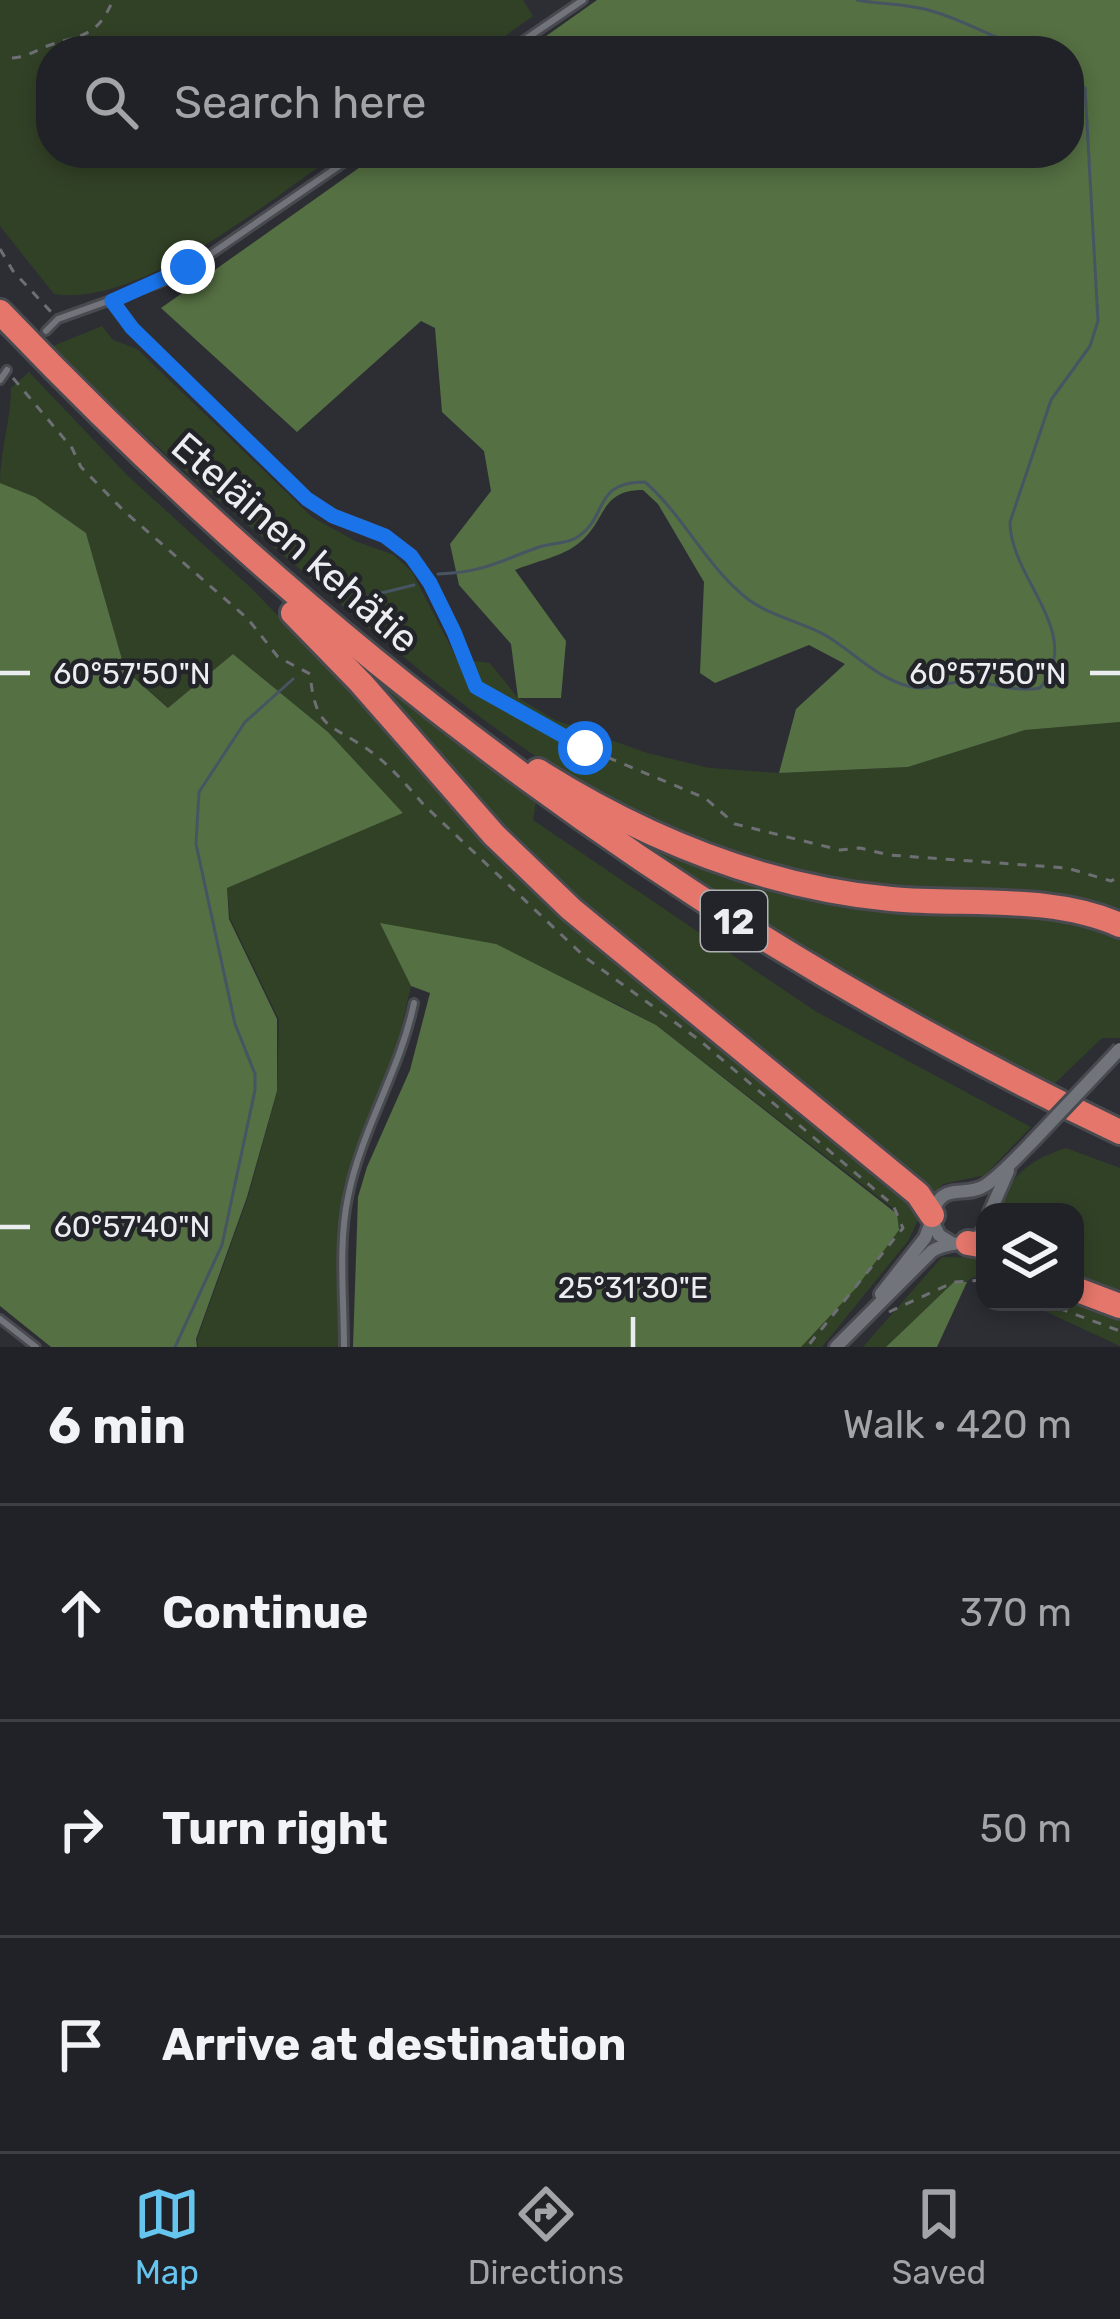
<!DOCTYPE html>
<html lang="en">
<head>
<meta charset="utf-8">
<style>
	body { margin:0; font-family:Rubik,sans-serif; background:#2d2f33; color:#f1f3f6 }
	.controls { position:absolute; right:36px; bottom:36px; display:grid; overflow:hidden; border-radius:24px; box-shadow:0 6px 18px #0003 }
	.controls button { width:108px; height:108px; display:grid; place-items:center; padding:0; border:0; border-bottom:3px solid #3e3f44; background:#212227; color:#f1f3f6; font:60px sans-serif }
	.stop { position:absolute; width:36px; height:36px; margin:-27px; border:9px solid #1a73e8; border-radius:50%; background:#fff }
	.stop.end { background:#1a73e8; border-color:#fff; box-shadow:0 3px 12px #0008 }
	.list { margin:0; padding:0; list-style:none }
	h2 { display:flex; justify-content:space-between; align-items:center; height:156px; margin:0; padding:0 48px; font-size:51px }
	h2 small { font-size:39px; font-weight:400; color:#a2a4a7 }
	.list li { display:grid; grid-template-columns:78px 1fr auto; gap:36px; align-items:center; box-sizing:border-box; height:216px; padding:0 48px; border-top:3px solid #3e3f44 }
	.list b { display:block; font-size:45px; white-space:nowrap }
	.list em { font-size:39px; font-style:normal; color:#a2a4a7 }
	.icon { flex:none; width:66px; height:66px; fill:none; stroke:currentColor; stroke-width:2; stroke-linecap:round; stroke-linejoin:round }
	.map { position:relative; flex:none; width:1120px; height:1347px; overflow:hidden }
	.search { position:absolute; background:#212227; box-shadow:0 6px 18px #0003; left:36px; right:36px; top:36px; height:132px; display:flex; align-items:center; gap:30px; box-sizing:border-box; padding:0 42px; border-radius:48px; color:#a2a4a7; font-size:45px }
	.sheet { height:804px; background:#212227 }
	nav { display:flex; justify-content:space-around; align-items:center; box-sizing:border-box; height:168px; border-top:3px solid #3e3f44; background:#212227; font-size:33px; color:#a2a4a7 }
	nav a { display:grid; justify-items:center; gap:6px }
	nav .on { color:#65c5ee }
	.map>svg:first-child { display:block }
	.green { fill:#314126 }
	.forest { fill:#557043 }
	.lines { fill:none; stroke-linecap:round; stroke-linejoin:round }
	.stream { stroke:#475562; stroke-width:3 }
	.lane-casing { stroke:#484a4f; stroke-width:12 }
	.street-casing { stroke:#484a4f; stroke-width:18 }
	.highway-casing { stroke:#484a4f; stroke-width:30 }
	.path { stroke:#6d6f74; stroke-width:3; stroke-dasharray:9 9; stroke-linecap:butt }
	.lane { stroke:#71747b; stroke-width:6 }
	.street { stroke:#71747b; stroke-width:12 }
	.highway { stroke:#e5766b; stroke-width:24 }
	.street-bridge-casing { stroke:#484a4f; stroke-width:18; stroke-linecap:butt }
	.street-bridge { stroke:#71747b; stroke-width:12 }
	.route { stroke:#1a73e8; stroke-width:15 }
	.ticks { fill:none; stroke:#ecedf1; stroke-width:4.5 }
	.labels { text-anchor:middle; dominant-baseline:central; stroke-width:9; stroke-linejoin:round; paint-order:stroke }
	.shield { fill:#22242a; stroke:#afb1b5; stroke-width:3 }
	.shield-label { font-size:36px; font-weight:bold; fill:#ecedf1 }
	.street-label { font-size:39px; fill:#ecedf1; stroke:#22242a }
	.ticks-label { font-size:30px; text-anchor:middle; fill:#ecedf1; stroke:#22242a; stroke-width:9; stroke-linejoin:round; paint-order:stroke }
</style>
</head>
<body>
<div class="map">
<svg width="1120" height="1347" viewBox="0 0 1120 1347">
	<rect width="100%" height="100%" fill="#2c2e34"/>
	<g class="green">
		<path d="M0 0H523L533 16 484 51H51V153H338C271 200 138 308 54 294L0 226Z"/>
		<path d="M102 326 113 340 137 349 312 517 355 541 394 555 412 572 457 659 490 663 518 698 555 720 647 753 710 768 779 773 908 767 1025 730 1120 722V916C1036 906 951 899 867 886 840 882 811 881 785 874 593 824 437 687 289 560 208 491 126 423 53 346Z"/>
		<path d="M29 372 128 476 250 587 329 668 528 888 911 1206 918 1220 908 1241 822 1347H800L899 1230 894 1209 656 1025 613 1002 382 924 411 986 396 1051 344 1185 340 1347H198L197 1339 248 1197 277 1092 279 1020 230 918 227 888 403 813 328 732 233 654 169 708 125 670 86 533 35 497 0 483C0 450 11 421 11 388Z"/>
		<path d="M367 672 536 801 533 820 815 1011 1031 1127 985 1175 943 1184 931 1196 550 881Z"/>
		<path d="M613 822 743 876 1046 914 1120 933V1038H1102L1051 1087 818 960 651 854Z"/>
		<path d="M1066 1148 1120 1168V1298L1075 1282V1212H999C1008 1175 1032 1159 1066 1148Z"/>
		<path d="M942 1257 985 1258V1282L974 1277 933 1302 886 1347H863Z"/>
		<path d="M1075 1299 1120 1315V1346L1025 1302Z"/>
	</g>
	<g class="forest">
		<path d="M597 0H1120V722L1025 730 908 767 779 773 796 709 845 664 809 645 715 683 700 673 704 582 658 504 643 490C599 490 607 521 579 543 564 556 534 562 515 570L566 641 561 698H518L511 644 459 585 450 544 491 491 484 451 442 412 435 328 421 321 297 432 161 308 380 153H1069V51H525Z"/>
		<path d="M0 483 35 497 86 533 125 670 168 708 233 654 328 732 403 813 227 888 229 919 277 1019V1091L247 1197 196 1339 197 1347H51L0 1306Z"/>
		<path d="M380 923 496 944 656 1025 897 1214 899 1230 856 1288 801 1347H353L358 1197 367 1167 410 1070 430 993 411 986Z"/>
		<path d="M954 1282H967L937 1347H886Z"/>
	</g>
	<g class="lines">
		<g class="stream">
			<path d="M857 0C883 5 909 3 935 12 975 24 1001 45 1045 51"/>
			<path d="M438 574C485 572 497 562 539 547 550 543 566 544 576 538 610 517 591 482 645 482 684 516 707 568 749 600 771 616 801 622 825 635 854 652 878 680 912 687 932 691 949 681 967 681 993 682 1014 693 1040 688 1086 634 1010 579 1010 522L1051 400 1090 346 1098 321 1085 88 1069 77"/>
			<path d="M361 598 414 585"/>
			<path d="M175 1347 222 1245 255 1090V1074L235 1024 196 844 199 792 245 722 293 679"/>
		</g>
		<g class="lane-casing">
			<g id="lane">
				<path d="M508 51 583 0"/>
				<path d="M112 301 132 328 307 499C327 514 346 519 369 528 415 547 433 590 454 631"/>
				<path d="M46 331 58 319 164 281 211 254 358 153"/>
				<path d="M0 380 7 370"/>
				<path d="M0 1319 36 1347"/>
				<path d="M344 1347C344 1298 338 1245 348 1197 361 1130 400 1071 414 1003"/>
			</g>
		</g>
		<g class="street-casing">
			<g id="street">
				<path d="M990 1212 1008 1171"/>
				<path d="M952 1243 939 1235 932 1220C938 1178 963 1200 986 1185 1002 1174 1017 1157 1031 1143"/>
				<path d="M881 1294 925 1238 932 1220"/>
				<path d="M836 1347 932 1251C950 1239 971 1249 985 1229"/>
			</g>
		</g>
		<g class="highway-casing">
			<g id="highway">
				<path d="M0 312C330 658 688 926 1120 1132"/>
				<path d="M293 613 361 683 494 835 571 909 918 1194 932 1215"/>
				<path d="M538 771C646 839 764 887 891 899 966 906 1050 894 1120 925"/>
				<path d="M968 1243 985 1246"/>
				<path d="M1075 1289 1120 1306"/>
			</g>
		</g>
		<g class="path">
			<path d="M12 58C28 57 36 50 50 45 84 34 97 37 113 0"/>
			<path d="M0 249 13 271 52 313"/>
			<path d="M13 378 72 448 81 467 124 511 248 619 278 657 310 674C316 731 329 722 370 751 391 766 408 787 425 806L586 958 698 1039 893 1205 903 1228 807 1347"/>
			<path d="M458 642 476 687 585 748 705 798 735 824 840 850 860 848 889 855 1067 868 1111 881 1120 876"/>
			<path d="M1042 1302 1120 1331"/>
			<path d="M889 1312 954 1282 985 1280"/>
		</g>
		<use href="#lane" class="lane"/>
		<use href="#street" class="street"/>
		<use href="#highway" class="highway"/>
		<g class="street-bridge-casing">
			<path id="street-bridge" d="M1031 1143 1120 1049"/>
		</g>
		<use href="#street-bridge" class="street-bridge"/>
	</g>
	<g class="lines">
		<path class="route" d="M188 267 112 301 132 328 307 499 333 516 385 536 411 556 430 583 454 632 476 687 585 748"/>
	</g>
	<path class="ticks" d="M0 673H30M1090 673H1120M0 1227H30M633 1317V1347"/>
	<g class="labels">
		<rect class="shield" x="701" y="891" width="66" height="60" rx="9"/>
		<g class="shield-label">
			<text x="734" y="921">12</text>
		</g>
		<g class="street-label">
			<text transform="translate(295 543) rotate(41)">Eteläinen kehätie</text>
		</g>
	</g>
	<g class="ticks-label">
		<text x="132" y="684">60°57'50"N</text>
		<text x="988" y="684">60°57'50"N</text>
		<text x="132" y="1237">60°57'40"N</text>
		<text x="633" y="1298">25°31'30"E</text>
	</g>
</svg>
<div class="controls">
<button><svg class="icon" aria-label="layers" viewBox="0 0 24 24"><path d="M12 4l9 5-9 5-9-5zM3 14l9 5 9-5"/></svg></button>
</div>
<div class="stop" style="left:585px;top:748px"></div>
<div class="stop end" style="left:188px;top:267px"></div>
<div class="search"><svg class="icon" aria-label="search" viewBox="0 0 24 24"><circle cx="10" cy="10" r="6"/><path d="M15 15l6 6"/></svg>Search here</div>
</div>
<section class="sheet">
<h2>6 min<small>Walk · 420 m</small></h2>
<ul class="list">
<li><svg class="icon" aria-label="ahead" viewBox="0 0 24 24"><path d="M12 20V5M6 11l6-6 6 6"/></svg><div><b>Continue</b></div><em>370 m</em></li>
<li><svg class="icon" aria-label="right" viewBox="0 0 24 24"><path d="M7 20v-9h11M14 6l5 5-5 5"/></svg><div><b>Turn right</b></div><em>50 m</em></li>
<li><svg class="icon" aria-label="arrive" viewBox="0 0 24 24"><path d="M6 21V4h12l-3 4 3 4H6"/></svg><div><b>Arrive at destination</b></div></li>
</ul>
</section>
<nav>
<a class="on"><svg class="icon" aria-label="map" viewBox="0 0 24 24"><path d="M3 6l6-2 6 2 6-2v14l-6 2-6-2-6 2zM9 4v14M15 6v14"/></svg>Map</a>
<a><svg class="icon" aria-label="directions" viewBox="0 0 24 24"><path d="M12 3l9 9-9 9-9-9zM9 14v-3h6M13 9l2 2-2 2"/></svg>Directions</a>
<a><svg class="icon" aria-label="saved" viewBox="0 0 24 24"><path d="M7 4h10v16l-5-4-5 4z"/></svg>Saved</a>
</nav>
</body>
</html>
